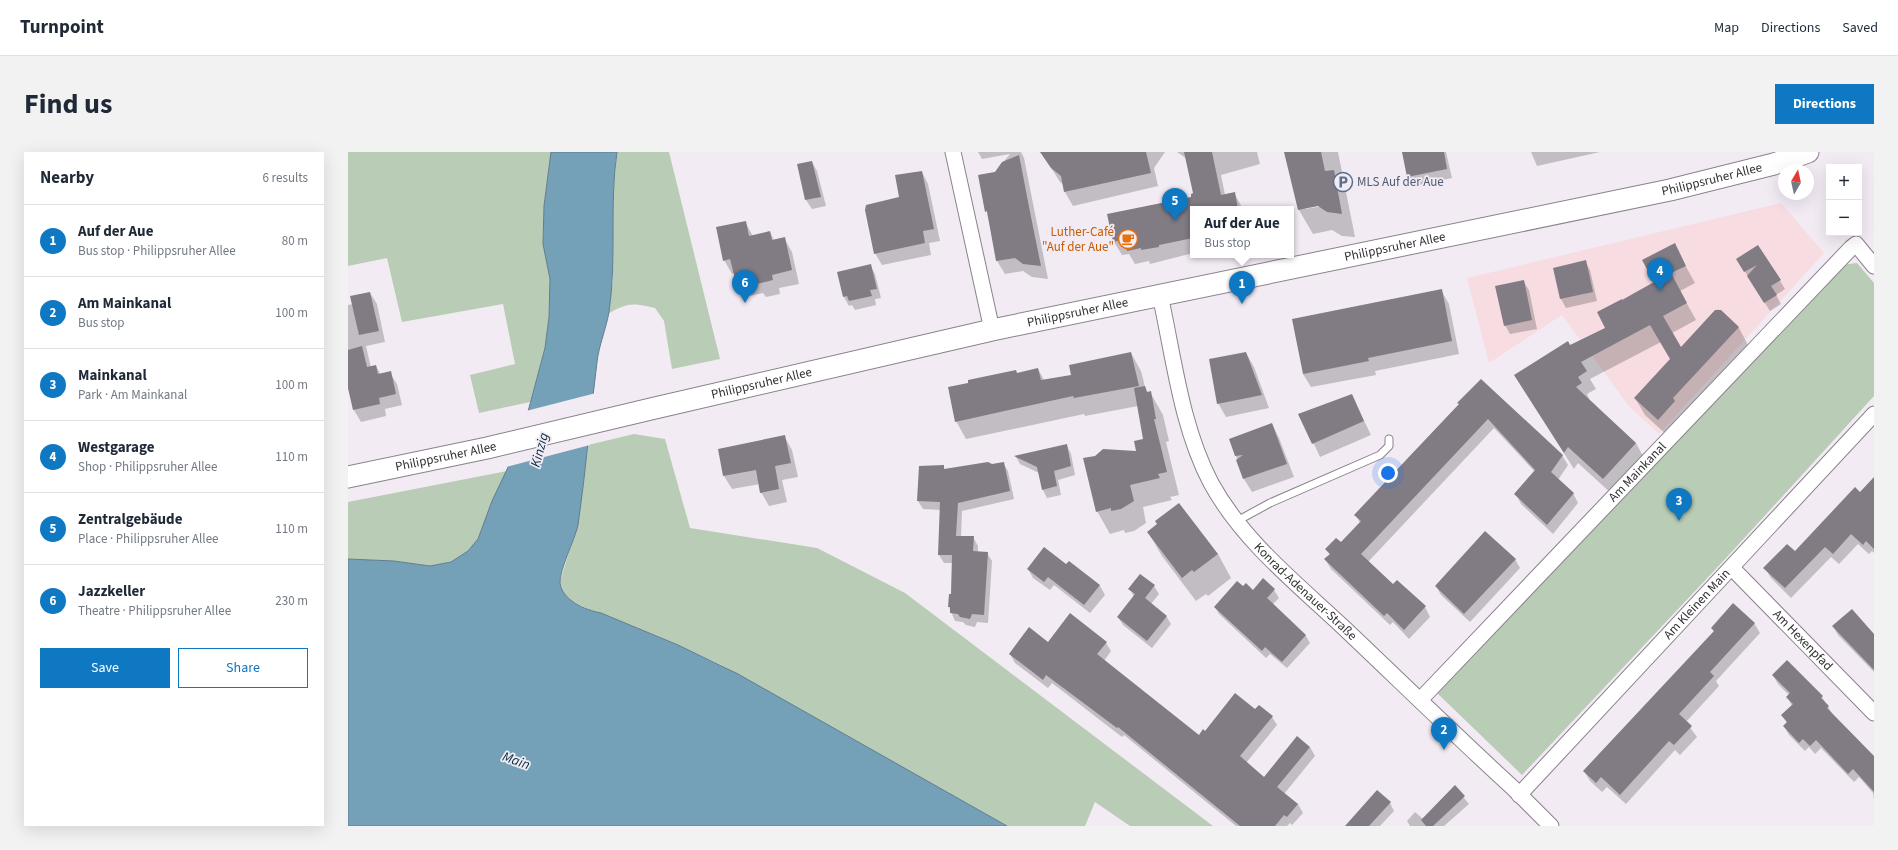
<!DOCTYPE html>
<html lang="en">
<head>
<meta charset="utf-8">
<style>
	body { margin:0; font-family:"Source Sans 3",sans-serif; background:#f2f2f3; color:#1f2937 }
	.controls { position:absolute; right:12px; top:12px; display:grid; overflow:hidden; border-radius:0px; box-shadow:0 4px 16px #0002 }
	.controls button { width:36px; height:36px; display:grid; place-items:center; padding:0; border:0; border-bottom:1px solid #e0e1e3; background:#fff; color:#1f2937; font:20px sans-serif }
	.compass { position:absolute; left:1430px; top:12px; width:36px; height:36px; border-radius:50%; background:#fff; box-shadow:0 4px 16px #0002; rotate:9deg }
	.you { position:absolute; left:1040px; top:321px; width:14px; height:14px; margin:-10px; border:3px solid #fff; border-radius:50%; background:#1a73e8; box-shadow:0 0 0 6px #1a73e833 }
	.badge { display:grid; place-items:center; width:26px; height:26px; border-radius:50%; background:#0f78c3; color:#fff; font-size:13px; font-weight:700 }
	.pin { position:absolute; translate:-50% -33px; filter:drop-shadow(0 1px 2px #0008) }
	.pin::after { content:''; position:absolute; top:21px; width:14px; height:12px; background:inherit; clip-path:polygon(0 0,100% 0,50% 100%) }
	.popup { position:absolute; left:842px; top:54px; width:104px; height:52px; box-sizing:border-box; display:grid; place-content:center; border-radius:0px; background:#fff; filter:drop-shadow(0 1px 3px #0005); font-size:13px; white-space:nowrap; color:#747a83 }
	.popup b { font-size:15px; color:#1f2937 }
	.popup::after { content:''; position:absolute; left:50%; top:100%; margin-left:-8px; border:8px solid transparent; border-top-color:#fff }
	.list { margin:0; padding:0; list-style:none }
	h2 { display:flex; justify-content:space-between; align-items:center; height:52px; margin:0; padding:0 16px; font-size:17px }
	h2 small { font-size:13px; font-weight:400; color:#747a83 }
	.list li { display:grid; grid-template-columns:26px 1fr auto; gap:12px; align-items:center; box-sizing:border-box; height:72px; padding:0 16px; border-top:1px solid #e0e1e3 }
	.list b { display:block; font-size:15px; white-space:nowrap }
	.list p { margin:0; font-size:13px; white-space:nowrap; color:#747a83 }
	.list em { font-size:13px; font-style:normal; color:#747a83 }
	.actions { display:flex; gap:8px; padding:12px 16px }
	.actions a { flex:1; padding:9px 0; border:1px solid #0f78c3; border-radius:0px; text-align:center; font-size:14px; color:#0f78c3 }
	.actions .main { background:#0f78c3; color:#fff }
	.map { position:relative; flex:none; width:1526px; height:674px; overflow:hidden; border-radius:0px }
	header { display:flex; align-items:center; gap:24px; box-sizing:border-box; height:56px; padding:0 20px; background:#fff; border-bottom:1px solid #e0e1e3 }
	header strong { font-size:19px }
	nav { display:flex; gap:22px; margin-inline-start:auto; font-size:14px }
	.intro { display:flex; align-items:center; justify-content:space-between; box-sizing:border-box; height:96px; padding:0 24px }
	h1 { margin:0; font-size:28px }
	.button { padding:10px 18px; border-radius:0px; background:#0f78c3; color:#fff; font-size:14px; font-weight:700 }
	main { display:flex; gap:24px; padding:0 24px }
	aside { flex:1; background:#fff; border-radius:0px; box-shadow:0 4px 16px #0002 }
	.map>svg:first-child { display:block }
	.commercial { fill:#f7dce1 }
	.green { fill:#b9ccb5 }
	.water { fill:#74a0b8; stroke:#607e90 }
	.pier { fill:#f3ebf4 }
	.shadow { fill:#0003; fill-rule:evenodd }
	.building { fill:#817b84 }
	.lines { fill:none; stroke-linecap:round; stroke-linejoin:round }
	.service-casing { stroke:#8a828b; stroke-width:9 }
	.minor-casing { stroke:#8a828b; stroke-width:17 }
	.secondary-casing { stroke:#8a828b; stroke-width:23 }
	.service { stroke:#fff; stroke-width:7 }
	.minor { stroke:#fff; stroke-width:15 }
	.secondary { stroke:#fff; stroke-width:21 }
	.labels { text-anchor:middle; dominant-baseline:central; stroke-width:3.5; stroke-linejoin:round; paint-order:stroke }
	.street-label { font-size:13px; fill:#333034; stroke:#f3ebf4 }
	.service-label { font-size:13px; fill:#4e5e75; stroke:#f3ebf4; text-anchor:start }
	.food-label { font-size:13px; fill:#c56008; stroke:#f3ebf4; text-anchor:end }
	.water-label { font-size:14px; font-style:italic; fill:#052e40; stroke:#f3ebf4 }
</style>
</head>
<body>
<header>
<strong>Turnpoint</strong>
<nav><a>Map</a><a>Directions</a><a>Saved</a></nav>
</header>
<div class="intro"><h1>Find us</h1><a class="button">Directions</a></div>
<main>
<aside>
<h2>Nearby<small>6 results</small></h2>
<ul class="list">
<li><span class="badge">1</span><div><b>Auf der Aue</b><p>Bus stop · Philippsruher Allee</p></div><em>80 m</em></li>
<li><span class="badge">2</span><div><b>Am Mainkanal</b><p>Bus stop</p></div><em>100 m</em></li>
<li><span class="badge">3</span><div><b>Mainkanal</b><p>Park · Am Mainkanal</p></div><em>100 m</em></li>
<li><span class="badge">4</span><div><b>Westgarage</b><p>Shop · Philippsruher Allee</p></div><em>110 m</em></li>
<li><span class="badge">5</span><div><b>Zentralgebäude</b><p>Place · Philippsruher Allee</p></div><em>110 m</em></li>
<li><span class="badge">6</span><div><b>Jazzkeller</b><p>Theatre · Philippsruher Allee</p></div><em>230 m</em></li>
</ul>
<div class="actions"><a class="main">Save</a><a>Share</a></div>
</aside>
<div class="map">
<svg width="1526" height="674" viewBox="0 0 1526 674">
	<rect width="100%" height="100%" fill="#f3ebf4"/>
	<path class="commercial" d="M1433 51 1476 101 1311 282 1280 253 1214 163 1141 211 1119 126Z"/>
	<g class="green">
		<path d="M0 0H203L196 54 195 92 202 127 201 165 197 196 182 250 131 261 122 223 167 212 155 152 54 170 39 106 0 114Z"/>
		<path d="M269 0H321L372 207 324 217 316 169 307 156C285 151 280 150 260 162L265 128 264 50Z"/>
		<path d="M1509 111 1526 131V244L1379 405 1174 623 1088 540 1493 113Z"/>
		<path d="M286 282 317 287 342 376 469 396 557 441 865 674H782L747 650 737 674H659L373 513 330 493 253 461 246 460 224 449 215 441 212 429 229 375 240 293Z"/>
		<path d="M159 319 130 387 120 399 103 410 82 414 46 409 0 407V350Z"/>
	</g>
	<path class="water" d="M203 0H269C261 53 269 107 261 160 258 177 251 193 249 210 242 264 238 319 230 373 227 387 211 419 212 431 214 448 237 458 253 461L330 493 390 522 659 674H0V407L46 409 82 414 103 410 120 399 130 387 144 349 162 311 178 267 197 196 201 165 202 127 195 92 196 54Z"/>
	<path class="pier" d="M248 241 242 293 158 315 178 259Z"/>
	<g class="shadow">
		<path d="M630 0H673L676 6 700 127 684 125 675 119 657 122 649 109 631 23 647 20 662 2 634 7Z"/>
		<path d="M700 0H817L806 16 810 34 725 54 717 40 716 33 712 30 694 1Z"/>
		<path d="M829 0H909L912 12 873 23 877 43 886 41 895 57H845V101L802 112 801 109 787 112 781 102 774 103 766 90 844 46 846 42 839 7Z"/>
		<path d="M939 0H990L1007 85 994 84 984 78 965 82 951 58ZM974 52 975 54 957 57V55Z"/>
		<path d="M1056 0H1098L1104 26 1066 34 1060 25Z"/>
		<path d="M1183 0H1252L1189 14Z"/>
		<path d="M464 10 469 19 478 54 464 57 458 48 450 13Z"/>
		<path d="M574 20 580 32 592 89 581 91 583 103 534 113 527 101 552 46Z"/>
		<path d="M397 70 405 84 422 80 426 88 436 86 444 100 451 132 431 136 432 142 418 145 415 141 397 145 389 131 387 121 384 122 376 108Z"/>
		<path d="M1326 93 1347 131 1332 139 1348 168 1324 181 1333 197 1370 157 1391 176 1400 193 1320 284 1297 263 1287 246 1323 207 1313 190 1242 227 1248 237 1239 242 1242 249 1288 291 1297 308 1265 343 1230 311 1226 317 1177 240 1222 194 1258 176 1274 150 1307 131Z"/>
		<path d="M1410 94 1437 137 1428 143 1433 152 1422 159 1394 115Z"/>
		<path d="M1237 109 1242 118 1249 149 1218 156 1213 147Z"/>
		<path d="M522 113 527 122 533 146 527 147 528 153 507 158 504 153 501 154 496 145Z"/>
		<path d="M1175 129 1181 138 1189 177 1162 182 1157 173Z"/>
		<path d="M1093 138 1101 152 1111 202 1027 219 1028 223 963 235 955 222Z"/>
		<path d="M22 141 29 152 37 190 18 194 23 216 28 214 33 223 42 221 49 232 54 253 37 257 38 264 13 270 6 258 0 236V153L5 152Z"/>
		<path d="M783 201 793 219 797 235 800 241 802 240 815 263 821 289 818 290 831 343 822 345 824 348 795 355 798 371 786 379 777 381 776 378 762 382 749 359 796 288 790 254 737 264 736 262 618 287 608 269 669 222 690 217 696 228 724 224Z"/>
		<path d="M898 201 906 215 921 256 878 265 870 251Z"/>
		<path d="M1004 244 1023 283 972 305 952 262Z"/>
		<path d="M1111 252 1214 303 1220 313 1210 328 1225 341 1230 351 1205 382 1173 352 1168 342 1187 320 1146 276 1020 410 1045 434 1077 455 1082 465 1061 487 1045 470 1042 473 983 417 977 407 982 403 978 397 993 392 1012 371 1008 363 1112 253Z"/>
		<path d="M924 272 931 286 946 325 904 340 896 327 882 287Z"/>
		<path d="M436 284 444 298 450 325 434 328 439 350 421 354 413 340 412 332 384 337 376 324Z"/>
		<path d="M719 294 723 302 727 323 710 328 713 343 699 346 695 338 691 321 672 312 668 305Z"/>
		<path d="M655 311 660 319 666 347 614 359 613 385H625L630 394V400L639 401 644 409 640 471 629 470 627 475 618 473 615 470 607 469 601 455 604 443 605 411H596L591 403 593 358 575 357 570 349 595 314 597 318Z"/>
		<path d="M1526 327V401L1524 399 1521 402 1510 392 1491 412 1483 405 1443 446 1423 426 1417 416 1447 400 1512 342Z"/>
		<path d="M800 380 870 402 883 426 860 444 858 442 848 449 814 404Z"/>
		<path d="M1167 407 1172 416 1122 470 1093 443 1088 434Z"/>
		<path d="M721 410 752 434 757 443 742 461 706 433 702 438 685 426 680 417 718 414Z"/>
		<path d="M915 428 926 438 931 446 924 453 958 484 962 491 939 516 922 502 918 506 871 462 867 455 895 435 905 439Z"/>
		<path d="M806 434 811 442 803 452 818 464 823 472 804 496 775 473 770 465 786 445 782 437Z"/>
		<path d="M1406 471 1412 481 1368 529 1371 534 1338 570 1349 585 1332 603 1327 598 1278 652 1259 635 1254 640 1242 629 1236 619 1366 480 1364 476Z"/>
		<path d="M1485 474 1526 482V520L1490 483Z"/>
		<path d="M700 491H758L763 499 756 509 851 584 907 559 924 565 929 573 898 611 917 626 962 595 967 604 936 642 950 652 955 661 944 673 942 671 939 674H888L776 583 774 585 704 531 700 536 667 511 662 502Z"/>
		<path d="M1425 523 1474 545 1485 563 1526 605V648L1525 641 1511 625 1506 630 1473 596 1467 602 1461 595 1457 599 1441 583 1436 574 1439 571 1434 563 1444 554 1439 545 1441 543 1430 532Z"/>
		<path d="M1107 635 1121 652 1096 674H1062L1059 669 1067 660 1075 667Z"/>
		<path d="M1042 651 1046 659 1032 674H998Z"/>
	</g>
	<g class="building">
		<path d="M692 0H798L803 21 716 40 713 24 703 16Z"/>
		<path d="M836 0H864L873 43 887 40 890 57H845V86L811 93V95L793 98V96L779 99 776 88 765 90 759 62 843 45V42L845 41Z"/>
		<path d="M936 0H973L977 19 986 18 994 62 979 60 970 54 950 58Z"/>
		<path d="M1054 0H1096L1099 17 1059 25Z"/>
		<path d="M671 3 683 65 693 114 675 112 667 106 648 109 639 59 637 60 630 23 647 20 654 10Z"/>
		<path d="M464 9 473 45 457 48 449 12Z"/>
		<path d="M574 19 586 77 575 79 577 91 526 102 517 58 518 53 551 45 547 23Z"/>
		<path d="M398 69 401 84 422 79 424 88 437 85 444 118 424 123 425 128 409 132 408 127 388 131 382 107 375 109 368 75Z"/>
		<path d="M1327 91 1338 114 1323 121 1339 151 1315 164 1333 195 1367 158H1373L1391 175 1325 246 1327 249 1310 268 1286 246 1322 207 1302 173 1233 210 1239 219 1230 225 1234 231 1228 235 1288 291 1255 327 1220 295 1216 301 1166 223 1220 189 1222 193 1257 176 1249 160 1274 147V148L1306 130 1294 108Z"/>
		<path d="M1410 93 1433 128 1423 134 1429 143 1416 151 1399 124 1409 113 1396 120 1388 107Z"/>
		<path d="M1238 108 1245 140 1212 147 1205 116Z"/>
		<path d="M523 112 529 137 522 138 524 144 501 149 499 144 495 145 489 120Z"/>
		<path d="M1176 128 1184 168 1156 174 1147 134Z"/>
		<path d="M1094 137 1104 189 1020 206 1021 209 955 222 944 167Z"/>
		<path d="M22 140 31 179 11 183 2 144Z"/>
		<path d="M14 194 19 215 28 213 30 222 43 219 48 242 31 246 32 252 5 258 0 236V198Z"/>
		<path d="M783 200 791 234 726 246 725 244 607 270 600 235 620 231V228L668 218 669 221 690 216 693 228 723 223 721 213Z"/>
		<path d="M898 200 914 243 869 252 861 207Z"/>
		<path d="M1133 227 1215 303 1203 320 1226 341 1199 373 1166 342 1187 318 1140 267 1013 402 1045 432 1049 428 1078 454 1056 478 1039 461 1036 464 976 407 982 402 977 397 988 386 993 390 1013 369 1006 363 1111 252 1109 251Z"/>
		<path d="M797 234 799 240 803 239 808 267H806L819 320 810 322 812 326 782 333 786 349 773 357 763 359V356L748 360 735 306 747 304 755 297 788 299 786 289 795 287 786 236Z"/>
		<path d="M1004 242 1016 269 964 292 950 262Z"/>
		<path d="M924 271 939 312 895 327 888 308 895 303 887 304 881 287Z"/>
		<path d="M437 283 443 311 427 314 431 337 412 341 408 318 375 324 370 297Z"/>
		<path d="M719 292 723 314 706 319 709 334 694 338 689 315 666 304Z"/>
		<path d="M640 310 644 312 656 310 662 339 610 351 608 384H626L625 399 640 400 636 463 624 462 622 467 612 465 610 462 602 461V455H600L601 442H603L604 403H590L592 350 569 349 571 314 596 313V317Z"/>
		<path d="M1526 325V397L1518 389 1515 393 1503 382 1485 402 1477 395 1437 436 1415 416 1439 392 1447 399 1507 335 1512 340Z"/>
		<path d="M831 351 870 402 846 420 844 418 834 426 799 380 809 372 807 369Z"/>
		<path d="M1137 379 1168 407 1116 462 1087 434Z"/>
		<path d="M696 395 718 412 721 409 752 433 736 453 700 425 696 430 679 417Z"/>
		<path d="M792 422 807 433 797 446 819 464 799 489 769 465 787 442 780 437Z"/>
		<path d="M915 426 927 437 919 446 958 483 934 510 917 495 914 499 866 455 889 429 895 434 898 431 905 438Z"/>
		<path d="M1385 451 1407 471 1362 520 1366 524 1331 562 1344 574 1326 593 1321 589 1272 643 1253 625 1248 631 1235 619 1366 479 1363 476Z"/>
		<path d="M1504 457 1526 482V518L1484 474Z"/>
		<path d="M722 461 759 490 749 502 851 583 855 577 857 579 887 541 907 557 911 553 925 564 892 604 916 625 949 584 962 595 929 635 950 652 939 665 936 663 927 674H892L770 575 769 576 698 523 695 528 661 502 681 475 700 490Z"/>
		<path d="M1439 508 1475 544 1473 546 1481 554 1479 556 1526 604V640L1505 617 1500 622 1468 588 1462 594 1455 587 1451 591 1435 574 1439 570 1433 563 1445 552 1438 545 1442 541 1424 523Z"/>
		<path d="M1107 633 1117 644 1085 674H1078L1073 668Z"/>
		<path d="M1029 638 1043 650 1021 674H997Z"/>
	</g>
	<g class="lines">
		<g class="service-casing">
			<path id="service" d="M889 369 922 351 1032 303 1041 294V287"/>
		</g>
		<g class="minor-casing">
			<g id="minor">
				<path d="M605 0 644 178"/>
				<path id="s1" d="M812 143C826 206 833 274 863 331 894 388 948 431 994 474 1051 528 1107 583 1165 636L1203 674"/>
				<path id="s2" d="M1384 416 1526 561"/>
				<path id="s3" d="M1072 548 1503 96 1508 92 1526 114"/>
				<path id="s4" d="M1171 643 1526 262"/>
			</g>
		</g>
		<g class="secondary-casing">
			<g id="secondary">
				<path id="s5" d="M0 325 139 296 307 256 644 178 1322 38 1426 12 1460 0"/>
			</g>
		</g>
		<use href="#service" class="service"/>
		<use href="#minor" class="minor"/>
		<use href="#secondary" class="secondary"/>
	</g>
	<defs>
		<g id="parking-ring" transform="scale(1)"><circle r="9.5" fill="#f3ebf4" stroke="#5c6f8a" stroke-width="1.5"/><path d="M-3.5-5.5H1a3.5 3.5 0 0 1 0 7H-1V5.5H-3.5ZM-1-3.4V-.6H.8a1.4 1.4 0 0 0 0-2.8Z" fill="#5c6f8a"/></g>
		<g id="cafe-ring" transform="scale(1)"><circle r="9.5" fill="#f3ebf4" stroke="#e8710a" stroke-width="1.5"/><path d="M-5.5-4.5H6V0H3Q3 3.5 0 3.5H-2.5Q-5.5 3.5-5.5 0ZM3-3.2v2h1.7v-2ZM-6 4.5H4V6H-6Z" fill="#e8710a"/></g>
	</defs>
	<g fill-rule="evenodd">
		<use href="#parking-ring" x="995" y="30"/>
		<use href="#cafe-ring" x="780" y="87"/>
	</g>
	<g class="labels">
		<g class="street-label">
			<text stroke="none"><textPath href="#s5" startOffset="1396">Philippsruher Allee</textPath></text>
			<text stroke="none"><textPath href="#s5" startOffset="1072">Philippsruher Allee</textPath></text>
			<text stroke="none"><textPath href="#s5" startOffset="748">Philippsruher Allee</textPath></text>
			<text stroke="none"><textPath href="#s5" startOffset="424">Philippsruher Allee</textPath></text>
			<text stroke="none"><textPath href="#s5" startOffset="100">Philippsruher Allee</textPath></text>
			<text stroke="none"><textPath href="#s3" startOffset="315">Am Mainkanal</textPath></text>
			<text stroke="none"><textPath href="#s1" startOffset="340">Konrad-Adenauer-Straße</textPath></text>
			<text stroke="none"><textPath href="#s4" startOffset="261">Am Kleinen Main</textPath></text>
			<text stroke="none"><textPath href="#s2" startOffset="101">Am Hexenpfad</textPath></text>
		</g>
		<g class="service-label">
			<text x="1009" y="30">MLS Auf der Aue</text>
		</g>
		<g class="food-label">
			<text x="766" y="80">Luther-Café<tspan x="766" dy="15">"Auf der Aue"</tspan></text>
		</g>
		<g class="water-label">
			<text transform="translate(192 298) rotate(-75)">Kinzig</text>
			<text transform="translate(168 609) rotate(20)">Main</text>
		</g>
	</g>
</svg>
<div class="controls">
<button>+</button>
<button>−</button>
</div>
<svg class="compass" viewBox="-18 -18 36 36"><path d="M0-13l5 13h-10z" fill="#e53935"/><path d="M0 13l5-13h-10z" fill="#747a83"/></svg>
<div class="you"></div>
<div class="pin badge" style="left:894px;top:152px">1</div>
<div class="popup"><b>Auf der Aue</b>Bus stop</div>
<div class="pin badge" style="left:1096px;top:598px">2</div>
<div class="pin badge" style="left:1331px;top:369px">3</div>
<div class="pin badge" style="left:1312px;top:139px">4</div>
<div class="pin badge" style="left:827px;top:69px">5</div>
<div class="pin badge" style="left:397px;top:151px">6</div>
</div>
</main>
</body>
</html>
